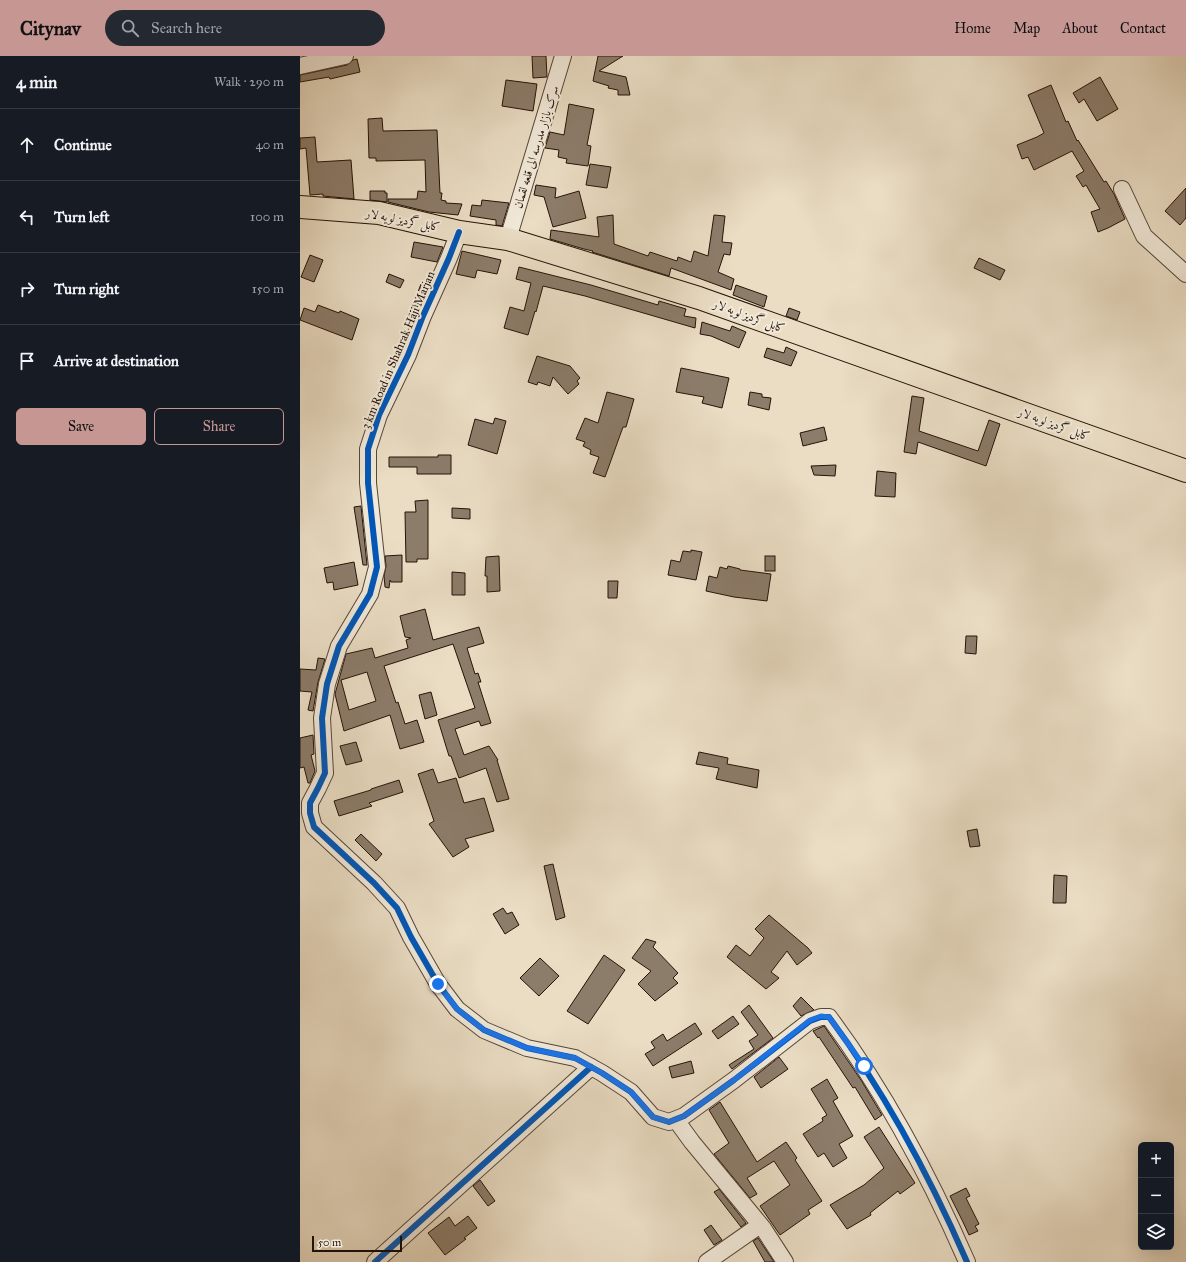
<!DOCTYPE html>
<html lang="en">
<head>
<meta charset="utf-8">
<style>
	body { margin:0; font-family:"IM FELL Great Primer",Amiri,serif; background:#242831; color:#f1f3f6 }
	.controls { position:absolute; right:12px; bottom:12px; display:grid; overflow:hidden; border-radius:6px; box-shadow:0 4px 16px #0002 }
	.controls button { width:36px; height:36px; display:grid; place-items:center; padding:0; border:0; border-bottom:1px solid #363941; background:#171b24; color:#f1f3f6; font:20px sans-serif }
	.scale { position:absolute; left:12px; bottom:10px; width:90px; box-sizing:border-box; padding-left:4px; border:2px solid #261308; border-top:0; font-size:11px; line-height:14px; white-space:nowrap; color:#261308; -webkit-text-stroke:3px #f1e9d9; paint-order:stroke }
	.stop { position:absolute; width:12px; height:12px; margin:-9px; border:3px solid #1a73e8; border-radius:50%; background:#fff }
	.stop.end { background:#1a73e8; border-color:#fff; box-shadow:0 1px 4px #0008 }
	.list { margin:0; padding:0; list-style:none }
	h2 { display:flex; justify-content:space-between; align-items:center; height:52px; margin:0; padding:0 16px; font-size:17px }
	h2 small { font-size:13px; font-weight:400; color:#9ea1a6 }
	.list li { display:grid; grid-template-columns:26px 1fr auto; gap:12px; align-items:center; box-sizing:border-box; height:72px; padding:0 16px; border-top:1px solid #363941 }
	.list b { display:block; font-size:15px; white-space:nowrap }
	.list em { font-size:13px; font-style:normal; color:#9ea1a6 }
	.actions { display:flex; gap:8px; padding:12px 16px }
	.actions a { flex:1; padding:9px 0; border:1px solid #c59692; border-radius:6px; text-align:center; font-size:14px; color:#c59692 }
	.actions .main { background:#c59692; color:#111 }
	.icon { flex:none; width:22px; height:22px; fill:none; stroke:currentColor; stroke-width:2; stroke-linecap:round; stroke-linejoin:round }
	.map { position:relative; flex:none; width:886px; height:1206px; overflow:hidden }
	header { display:flex; align-items:center; gap:24px; box-sizing:border-box; height:56px; padding:0 20px; background:#c59692; color:#111 }
	header strong { font-size:19px }
	nav { display:flex; gap:22px; margin-inline-start:auto; font-size:14px }
	.search { width:280px; height:36px; background:#242831; display:flex; align-items:center; gap:10px; box-sizing:border-box; padding:0 14px; border-radius:22px; color:#9ea1a6; font-size:15px }
	main { display:flex }
	aside { flex:1; background:#171b24 }
	.map>svg:first-child { display:block }
	.building { fill:#8c7c6a; stroke:#261308; fill-rule:evenodd }
	.lines { fill:none; stroke-linecap:round; stroke-linejoin:round }
	.minor-casing { stroke:#574637; stroke-width:18 }
	.highway-casing { stroke:#261308; stroke-width:24 }
	.minor { stroke:#f1e9d9; stroke-width:16 }
	.highway { stroke:#eaddc4; stroke-width:22 }
	.cycleway-casing { stroke:#f1e9d9; stroke-width:8 }
	.cycleway { stroke:#0057b8; stroke-width:6 }
	.route { stroke:#1a73e8; stroke-width:5 }
	.labels { text-anchor:middle; dominant-baseline:central; stroke-width:4; stroke-linejoin:round; paint-order:stroke }
	.street-label { font-size:12px; fill:#261308; stroke:#f1e9d9 }
</style>
</head>
<body>
<header>
<strong>Citynav</strong>
<div class="search"><svg class="icon" aria-label="search" viewBox="0 0 24 24"><circle cx="10" cy="10" r="6"/><path d="M15 15l6 6"/></svg>Search here</div>
<nav><a>Home</a><a>Map</a><a>About</a><a>Contact</a></nav>
</header>
<main>
<aside>
<h2>4 min<small>Walk · 290 m</small></h2>
<ul class="list">
<li><svg class="icon" aria-label="ahead" viewBox="0 0 24 24"><path d="M12 20V5M6 11l6-6 6 6"/></svg><div><b>Continue</b></div><em>40 m</em></li>
<li><svg class="icon" aria-label="left" viewBox="0 0 24 24"><path d="M17 20v-9H6M10 6l-5 5 5 5"/></svg><div><b>Turn left</b></div><em>100 m</em></li>
<li><svg class="icon" aria-label="right" viewBox="0 0 24 24"><path d="M7 20v-9h11M14 6l5 5-5 5"/></svg><div><b>Turn right</b></div><em>150 m</em></li>
<li><svg class="icon" aria-label="arrive" viewBox="0 0 24 24"><path d="M6 21V4h12l-3 4 3 4H6"/></svg><div><b>Arrive at destination</b></div></li>
</ul>
<div class="actions"><a class="main">Save</a><a>Share</a></div>
</aside>
<div class="map">
<svg width="886" height="1206" viewBox="0 0 886 1206">
	<rect width="100%" height="100%" fill="#eaddc4"/>
	<filter id="stains"><feTurbulence type="fractalNoise" baseFrequency=".005" numOctaves="4"/><feColorMatrix values="0 0 0 0 .2 0 0 0 0 .09 0 0 0 0 .02 0 0 0 .5 -.17"/></filter>
	<radialGradient id="worn" r=".72"><stop offset=".6" stop-color="#630" stop-opacity="0"/><stop offset="1" stop-color="#630" stop-opacity=".3"/></radialGradient>
	<g class="building">
		<path d="M232 0H246L247 21 233 22Z"/>
		<path d="M298 0H323L299 15 326 21 330 39H318V34L308 32 309 30 293 25Z"/>
		<path d="M57 3 60 16 30 23 29 21 0 26V19L47 9 53 4Z"/>
		<path d="M800 21 818 53 797 65 784 43 779 47 773 37Z"/>
		<path d="M206 24 237 28 233 55 202 50Z"/>
		<path d="M751 29 766 66 768 65 777 85 778 84 804 126 806 125 814 138 825 163 808 172 798 176 791 156 800 153 786 129 783 131 776 120 784 115 772 95 734 114 728 101 722 103 717 89 737 81 744 77 728 39Z"/>
		<path d="M269 48 294 53 287 89 291 90 288 110 266 107 267 103 258 101 259 94 245 92 250 76 264 79Z"/>
		<path d="M82 62 83 75 137 74 140 137H142L141 144 146 145V147L162 148 158 159 129 156 88 146V143H117L118 135 126 136 125 104 76 105V102H69L68 63Z"/>
		<path d="M15 81 17 106 51 104 54 143 23 140V138L10 139 6 92 0 93V82Z"/>
		<path d="M290 108 311 111 307 132 286 129Z"/>
		<path d="M236 129 256 132 255 142 279 135 286 162 253 171 244 141 234 139Z"/>
		<path d="M886 132V162L880 169 865 155Z"/>
		<path d="M70 135H85V137H87V146L70 144Z"/>
		<path d="M182 144 209 147 202 170 196 169V164L170 160 172 149 181 150Z"/>
		<path d="M313 159 314 188 348 200 350 196 377 205 378 201 391 206 394 195 408 200 414 159 425 160 422 186 432 187 430 199 424 198 418 216 434 223 431 234 371 212 369 220 292 196 293 195 284 193 250 183 251 174 299 181 297 161Z"/>
		<path d="M114 186 143 191 137 206 111 201Z"/>
		<path d="M162 195 201 204 197 218 177 214 175 222 156 218Z"/>
		<path d="M10 199 23 204 14 226 1 221Z"/>
		<path d="M679 202 705 214 700 224 674 212Z"/>
		<path d="M219 211 291 229 358 249 359 245 386 253 384 260 396 262 395 272 285 240 243 230 236 256 235 255 228 279 204 272 210 251 224 255 231 227 216 223Z"/>
		<path d="M89 218 104 224 100 232 86 226Z"/>
		<path d="M121 228 126 230 112 263 108 262Z"/>
		<path d="M436 229 467 240 464 251 433 239Z"/>
		<path d="M18 249 39 257 40 255 59 263 52 284 0 264 4 252 15 256Z"/>
		<path d="M489 252 500 256 497 264 486 260Z"/>
		<path d="M402 266 430 275 432 270 446 276 439 292 411 280 400 278Z"/>
		<path d="M486 291 497 296 491 310 464 301 467 292 484 297Z"/>
		<path d="M237 300 270 310 280 322 277 325 279 328 268 338 253 321 250 330 238 326 237 329 228 326Z"/>
		<path d="M381 312 429 322 422 352 402 347 404 341 376 336Z"/>
		<path d="M307 336 334 343 326 371H323L305 421 293 417 299 401 290 398 291 394 283 390 285 386 276 383 285 362 298 367Z"/>
		<path d="M450 336 462 338V341L471 342 469 354 448 349Z"/>
		<path d="M612 340 624 342 619 375 678 395 689 364 700 368 686 410 618 386 616 398 604 396Z"/>
		<path d="M195 362 206 365 197 398 168 389 175 363 193 368Z"/>
		<path d="M524 371 527 384 503 390 500 377Z"/>
		<path d="M138 399H151V418H117V411H89V401H138Z"/>
		<path d="M536 409 535 420 514 419 511 410Z"/>
		<path d="M577 415 596 417 595 441 575 440Z"/>
		<path d="M128 444V503H117V506H106L105 456H116L115 445Z"/>
		<path d="M61 450 67 509H63L54 451Z"/>
		<path d="M152 452 170 453V463L152 462Z"/>
		<path d="M391 494 402 496 396 524 368 519 371 504 380 506 383 495 391 496Z"/>
		<path d="M102 499V526H91L90 524 89 532 85 531 84 520 86 510 85 500Z"/>
		<path d="M199 500 200 535 187 536V520H185L186 501Z"/>
		<rect x="465" y="500" width="10" height="15"/>
		<path d="M54 506 58 529 34 534 33 526 27 527 24 512Z"/>
		<path d="M428 510 440 513V514L471 518 467 545 434 541 406 535 409 520 417 522 420 511 427 513Z"/>
		<path d="M152 516 165 517V539H152Z"/>
		<path d="M308 525H318L317 542H308Z"/>
		<path d="M125 553 133 584 179 571 184 587 167 592 175 618 178 617 181 626H178L191 667 181 670 179 665 155 673 164 699 189 690 198 704H197L209 743 197 746 186 712 159 722 151 700H149L138 664 175 652 153 588 84 610 96 647 98 646 105 668 117 664 124 686 100 693 90 659 44 675 35 638 46 598 72 592 75 602 108 592 106 584 111 582 105 581 100 560ZM67 616 76 645 49 654 41 624Z"/>
		<path d="M666 580H677L676 598 665 597Z"/>
		<path d="M18 602 25 603 18 626 13 655 8 654 12 636 0 635V613L16 614Z"/>
		<path d="M131 636 137 659 125 663 119 639Z"/>
		<path d="M13 679 14 698 11 699 15 715 10 727H8L4 711 0 712V682Z"/>
		<path d="M56 686 62 705 46 709 40 690Z"/>
		<path d="M399 696 428 702 427 708 459 714 457 732 416 723 419 712 396 708Z"/>
		<path d="M133 713 138 727 156 722 164 747 184 742 194 775 165 783 169 791 153 801 129 768 134 765 118 718Z"/>
		<path d="M99 724 103 736 69 747 72 750 39 760 34 745 71 734V733Z"/>
		<path d="M677 773 680 790 670 791 667 775Z"/>
		<path d="M61 778 82 798 76 805 55 784Z"/>
		<path d="M253 808 265 861 256 864 244 810Z"/>
		<path d="M754 819 767 820 766 847H753Z"/>
		<path d="M203 852 207 858 212 856 219 869 205 878 193 858Z"/>
		<path d="M469 859 508 892 512 897 497 909 487 895 471 916 479 922 466 933 427 901 436 889 450 900 464 882 455 873Z"/>
		<path d="M346 883 356 886 353 891 378 917 373 922 378 927 355 945 338 928 351 915 332 902Z"/>
		<path d="M304 899 325 914 288 968 267 955Z"/>
		<path d="M240 902 259 920 239 940 220 922Z"/>
		<path d="M501 941 514 954 501 960 493 950Z"/>
		<path d="M449 949 473 982 432 1013 429 1009 454 993 449 985 458 979 441 956Z"/>
		<path d="M433 960 439 968 418 983 412 975Z"/>
		<path d="M395 967 402 978 353 1010 345 998 355 992 351 986 363 978 367 985Z"/>
		<path d="M524 970 561 1024 582 1059 575 1064 555 1031 553 1032 519 981 518 982 513 975Z"/>
		<path d="M479 1001 488 1013 461 1032 454 1021Z"/>
		<path d="M391 1005 394 1017 372 1022 369 1011Z"/>
		<path d="M527 1023 538 1042 533 1045 553 1080 539 1088 547 1102 533 1111 524 1097 518 1101 503 1078 523 1065 522 1062 527 1059 511 1033Z"/>
		<path d="M420 1046 457 1106 486 1086 497 1102 495 1104 522 1145 508 1154 510 1158 480 1179 460 1150 490 1129 474 1105 447 1122 457 1138 450 1142 414 1098 429 1087 409 1054Z"/>
		<path d="M579 1071 615 1127 600 1138 598 1135 570 1157 571 1159 547 1173 530 1149 564 1129 584 1112 564 1081Z"/>
		<path d="M180 1124 195 1145 188 1150 173 1130Z"/>
		<path d="M666 1132 670 1140 666 1142 679 1168 675 1170 678 1175 669 1179 663 1166 650 1140Z"/>
		<path d="M419 1133 446 1167 441 1171 414 1136Z"/>
		<path d="M168 1160 177 1172 164 1182 166 1183 145 1199 128 1177 149 1161 155 1170Z"/>
		<path d="M411 1169 422 1184 414 1189 404 1174Z"/>
		<path d="M458 1182 474 1206H465L453 1185Z"/>
	</g>
	<g class="lines">
		<g class="minor-casing">
			<g id="minor">
				<path d="M0 10 45 0"/>
				<path d="M822 133 844 180 886 218"/>
				<path d="M159 176 149 202 123 260 108 299 79 359 68 393V427L77 511 70 538 39 590 27 628 22 662 25 717 18 732 10 747V757L14 771 74 827 97 852 111 881 138 928 157 953 184 974 227 992 275 1002 302 1017 331 1036 353 1061 369 1066 384 1060 434 1024 510 965 521 961H529C584 1035 630 1121 667 1206"/>
				<path d="M208 183 263 0"/>
				<path d="M376 1064 392 1086 463 1172 485 1206"/>
				<path d="M75 1206 291 1011"/>
				<path d="M407 1206 460 1169"/>
			</g>
		</g>
		<g class="highway-casing">
			<path id="highway" d="M0 151 79 157 159 176 208 183 399 242 886 415"/>
		</g>
		<use href="#minor" class="minor"/>
		<use href="#highway" class="highway"/>
		<g class="cycleway-casing">
			<g id="cycleway">
				<path d="M159 176 149 202 123 260 108 299 79 359 68 393V427L77 511 70 538 39 590 27 628 22 662 25 717 18 732 10 747V757L14 771 74 827 97 852 111 881 138 928 157 953 184 974 227 992 275 1002 302 1017 331 1036 353 1061 369 1066 384 1060 434 1024 510 965 521 961H529C584 1035 630 1121 667 1206"/>
				<path d="M75 1206 291 1011"/>
			</g>
		</g>
		<use href="#cycleway" class="cycleway"/>
	</g>
	<g class="lines">
		<path class="route" d="M138 928 157 953 184 974 227 992 275 1002 302 1017 331 1036 353 1061 369 1066 384 1060 434 1024 510 964 521 960 529 961 564 1010"/>
	</g>
	<g class="labels">
		<g class="street-label">
			<text transform="translate(236 91) rotate(-73)">سرک بازار مدرسه الی قلعه لقمان</text>
			<text transform="translate(103 164) rotate(11)">کابل گردیز لویه لار</text>
			<text transform="translate(449 260) rotate(20)">کابل گردیز لویه لار</text>
			<text transform="translate(98 294) rotate(-67)">3 km Road in Shahrak Haji Marjan</text>
			<text transform="translate(754 368) rotate(20)">کابل گردیز لویه لار</text>
		</g>
	</g>
	<rect width="100%" height="100%" filter="url(#stains)"/>
	<rect width="100%" height="100%" fill="url(#worn)"/>
</svg>
<div class="controls">
<button>+</button>
<button>−</button>
<button><svg class="icon" aria-label="layers" viewBox="0 0 24 24"><path d="M12 4l9 5-9 5-9-5zM3 14l9 5 9-5"/></svg></button>
</div>
<div class="scale">50 m</div>
<div class="stop" style="left:564px;top:1010px"></div>
<div class="stop end" style="left:138px;top:928px"></div>
</div>
</main>
</body>
</html>
